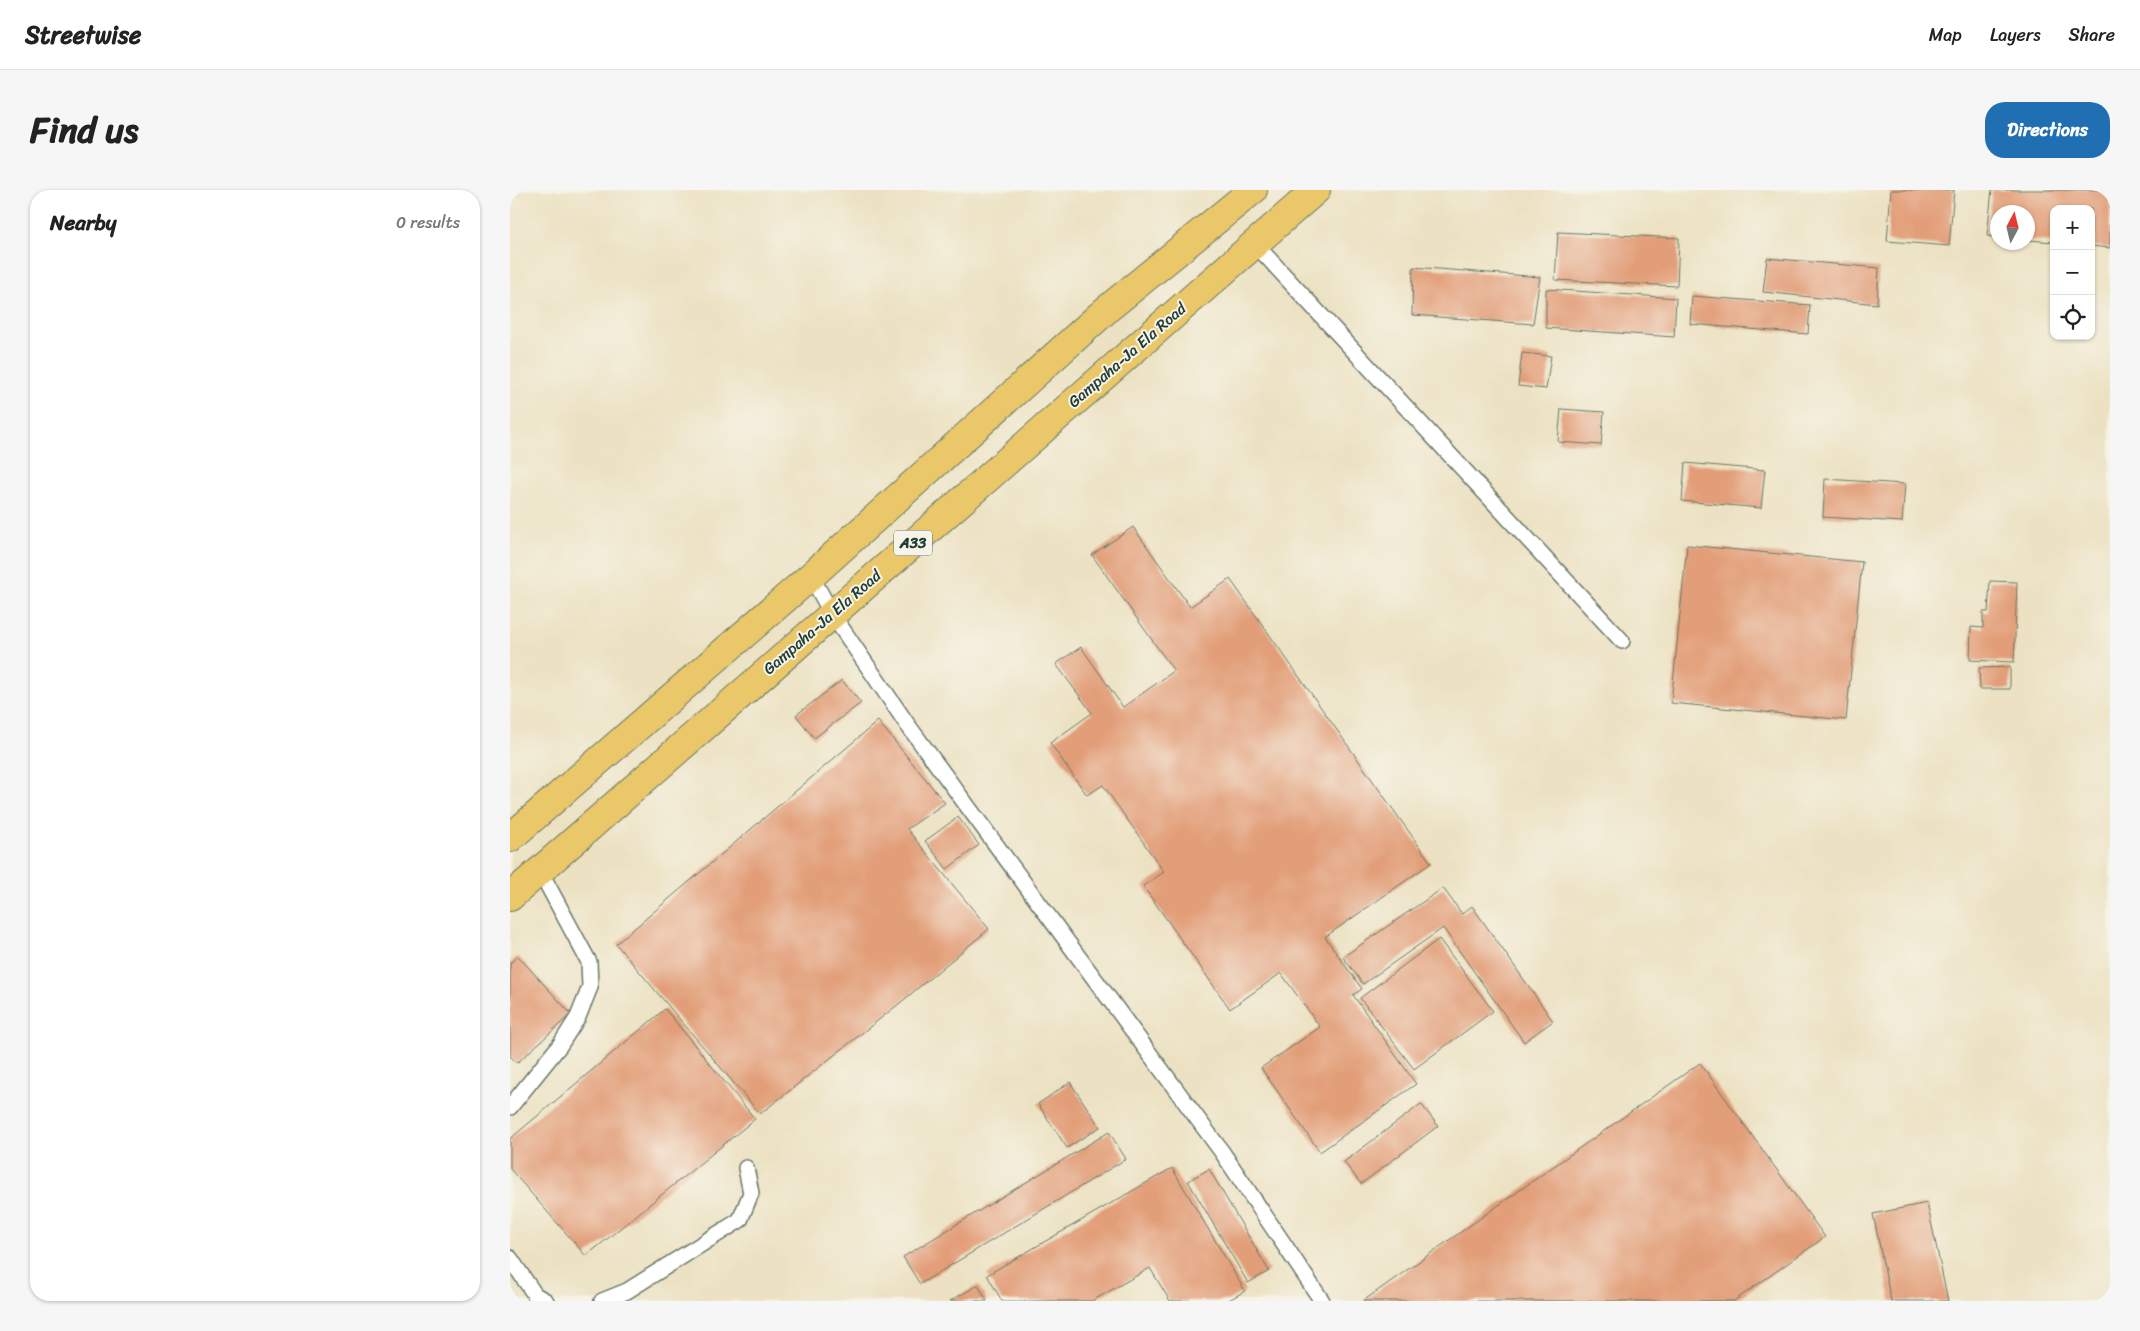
<!DOCTYPE html>
<html lang="en">
<head>
<meta charset="utf-8">
<style>
	body { margin:0; font-family:Sriracha,sans-serif; background:#f6f6f6; color:#222 }
	.controls { position:absolute; right:15px; top:15px; display:grid; overflow:hidden; border-radius:10px; box-shadow:0 1px 4px #0004 }
	.controls button { width:45px; height:45px; display:grid; place-items:center; padding:0; border:0; border-bottom:1px solid #e0e0e0; background:#fff; color:#222; font:25px sans-serif }
	.compass { position:absolute; left:1480px; top:15px; width:45px; height:45px; border-radius:50%; background:#fff; box-shadow:0 1px 4px #0004; rotate:7deg }
	.list { margin:0; padding:0; list-style:none }
	h2 { display:flex; justify-content:space-between; align-items:center; height:65px; margin:0; padding:0 20px; font-size:21px }
	h2 small { font-size:16px; font-weight:400; color:#767676 }
	.icon { flex:none; width:28px; height:28px; fill:none; stroke:currentColor; stroke-width:2; stroke-linecap:round; stroke-linejoin:round }
	.map { position:relative; flex:none; width:1600px; height:1111px; overflow:hidden; border-radius:20px }
	header { display:flex; align-items:center; gap:30px; box-sizing:border-box; height:70px; padding:0 25px; background:#fff; border-bottom:1px solid #e0e0e0 }
	header strong { font-size:24px }
	nav { display:flex; gap:28px; margin-inline-start:auto; font-size:18px }
	.intro { display:flex; align-items:center; justify-content:space-between; box-sizing:border-box; height:120px; padding:0 30px }
	h1 { margin:0; font-size:35px }
	.button { padding:12px 22px; border-radius:20px; background:#1f6fb2; color:#fff; font-size:18px; font-weight:700 }
	main { display:flex; gap:30px; padding:0 30px }
	aside { flex:1; background:#fff; border-radius:20px; box-shadow:0 1px 4px #0004 }
	.map>svg:first-child { display:block }
	.building { fill:#e29e78 }
	.lines { fill:none; stroke-linecap:round; stroke-linejoin:round }
	.lane-casing { stroke:#677766; stroke-width:18 }
	.highway-casing { stroke:#677766; stroke-width:30 }
	.lane { stroke:#fff; stroke-width:15 }
	.highway { stroke:#eac769; stroke-width:28 }
	.labels { text-anchor:middle; dominant-baseline:central; stroke-width:4; stroke-linejoin:round; paint-order:stroke }
	.shield { fill:#f7f3e8; stroke:#60746a; stroke-width:1 }
	.shield-label { font-size:15px; font-weight:bold; fill:#1f3d34 }
	.street-label { font-size:16px; fill:#1f3d34; stroke:#f7f3e8 }
</style>
</head>
<body>
<header>
<strong>Streetwise</strong>
<nav><a>Map</a><a>Layers</a><a>Share</a></nav>
</header>
<div class="intro"><h1>Find us</h1><a class="button">Directions</a></div>
<main>
<aside>
<h2>Nearby<small>0 results</small></h2>
<ul class="list">
</ul>
</aside>
<div class="map">
<svg width="1600" height="1111" viewBox="0 0 1600 1111">
	<rect width="100%" height="100%" fill="#f7f3e8"/>
	<filter id="ink" filterUnits="userSpaceOnUse"><feTurbulence type="fractalNoise" baseFrequency=".02" numOctaves="2"/><feDisplacementMap in="SourceGraphic" scale="10" xChannelSelector="R" yChannelSelector="G"/><feConvolveMatrix kernelMatrix="1 2 1 2 8 2 1 2 1" color-interpolation-filters="sRGB"/></filter>
	<filter id="wash" filterUnits="userSpaceOnUse"><feTurbulence type="fractalNoise" baseFrequency=".0096" numOctaves="4" result="noise"/><feDisplacementMap in="SourceGraphic" scale="20" xChannelSelector="R" yChannelSelector="G"/><feGaussianBlur stdDeviation="1.12" result="paint"/><feColorMatrix in="noise" values="0 0 0 0 0 0 0 0 0 0 0 0 0 0 0 0 0 1.4 0 .05"/><feComposite in="paint" operator="in"/></filter>
	<g filter="url(#wash)">
		<rect width="100%" height="100%" fill="#ece2c3"/>
		<g id="blocks">
			<g class="building">
				<path d="M1381 0H1444L1439 56 1377 51Z"/>
				<path d="M1482 0H1600V58L1581 56V19H1544V52L1518 50V22H1488V47L1477 46Z"/>
				<path d="M1048 42 1169 48 1167 96 1045 90Z"/>
				<path d="M1257 68 1369 78 1367 114 1253 102Z"/>
				<path d="M903 77 1030 87 1023 134 902 125Z"/>
				<path d="M1036 99 1166 108 1164 147 1036 138Z"/>
				<path d="M1182 106 1300 115 1298 144 1180 134Z"/>
				<path d="M1012 163 1041 166 1036 199 1008 196Z"/>
				<path d="M1051 219 1094 222 1091 255 1048 252Z"/>
				<path d="M1175 273 1255 280 1251 318 1172 311Z"/>
				<path d="M1315 289 1395 294 1392 332 1313 327Z"/>
				<path d="M623 337 680 417 720 389 921 673 815 747 852 799 843 805 906 894 810 962 751 878 810 837 771 783 720 819 633 696 654 682 593 595 577 605 540 553 582 523 546 474 571 457 613 517 664 481 582 365Z"/>
				<path d="M1177 355 1352 372 1336 530 1161 513Z"/>
				<path d="M1480 391 1507 392 1504 472 1460 470 1461 437 1473 438V422H1478Z"/>
				<path d="M1500 477V499H1470L1469 478Z"/>
				<path d="M332 490 351 513 304 548 286 525Z"/>
				<path d="M368 531 435 613 397 639 479 739 390 813 250 924 106 754Z"/>
				<path d="M448 627 469 655 437 679 415 651Z"/>
				<path d="M933 698 952 724 962 716 1043 831 1014 852 933 738 853 794 833 767Z"/>
				<path d="M929 749 983 821 904 879 850 808Z"/>
				<path d="M8 766 61 824 7 873 0 866V773Z"/>
				<path d="M155 819 245 929 76 1066 0 979V949Z"/>
				<path d="M1190 873 1315 1047 1224 1111H853Z"/>
				<path d="M560 892 590 937 557 958 528 914Z"/>
				<path d="M911 914 928 936 851 994 834 972Z"/>
				<path d="M599 942 616 969 410 1094 393 1067Z"/>
				<path d="M662 978 735 1101 717 1111H660L640 1078 582 1111H492L477 1085Z"/>
				<path d="M699 979 759 1081 738 1093 678 991Z"/>
				<path d="M1417 1013 1438 1111H1381L1363 1024Z"/>
				<path d="M468 1095 477 1111H440Z"/>
			</g>
		</g>
	</g>
	<g filter="url(#ink)">
		<use href="#blocks" fill-opacity="0" stroke="#677766" stroke-width="1"/>
		<g class="lines">
			<g class="lane-casing">
				<g id="lane">
					<path d="M746 55 1112 451"/>
					<path d="M301 386 322 424 397 534 712 962 812 1111"/>
					<path d="M0 917 50 855 68 827 80 797 79 772 30 681"/>
					<path d="M0 1068 25 1105 36 1111"/>
					<path d="M92 1111 117 1101 230 1030 241 1003 236 978"/>
				</g>
			</g>
			<g class="highway-casing">
				<g id="highway">
					<path d="M0 648 301 386 596 120 743 0"/>
					<path d="M0 707 806 0"/>
				</g>
			</g>
			<use href="#lane" class="lane"/>
			<use href="#highway" class="highway"/>
		</g>
	</g>
	<g class="labels">
		<rect class="shield" x="384" y="340.5" width="38" height="25" rx="4"/>
		<g class="shield-label">
			<text x="403" y="353">A33</text>
		</g>
		<g class="street-label">
			<text transform="translate(617 165) rotate(-41)">Gampaha-Ja Ela Road</text>
			<text transform="translate(312 432) rotate(-41)">Gampaha-Ja Ela Road</text>
		</g>
	</g>
</svg>
<div class="controls">
<button>+</button>
<button>−</button>
<button><svg class="icon" aria-label="locate" viewBox="0 0 24 24"><circle cx="12" cy="12" r="6"/><path d="M12 2v4M12 18v4M2 12h4M18 12h4"/></svg></button>
</div>
<svg class="compass" viewBox="-18 -18 36 36"><path d="M0-13l5 13h-10z" fill="#e53935"/><path d="M0 13l5-13h-10z" fill="#767676"/></svg>
</div>
</main>
</body>
</html>
